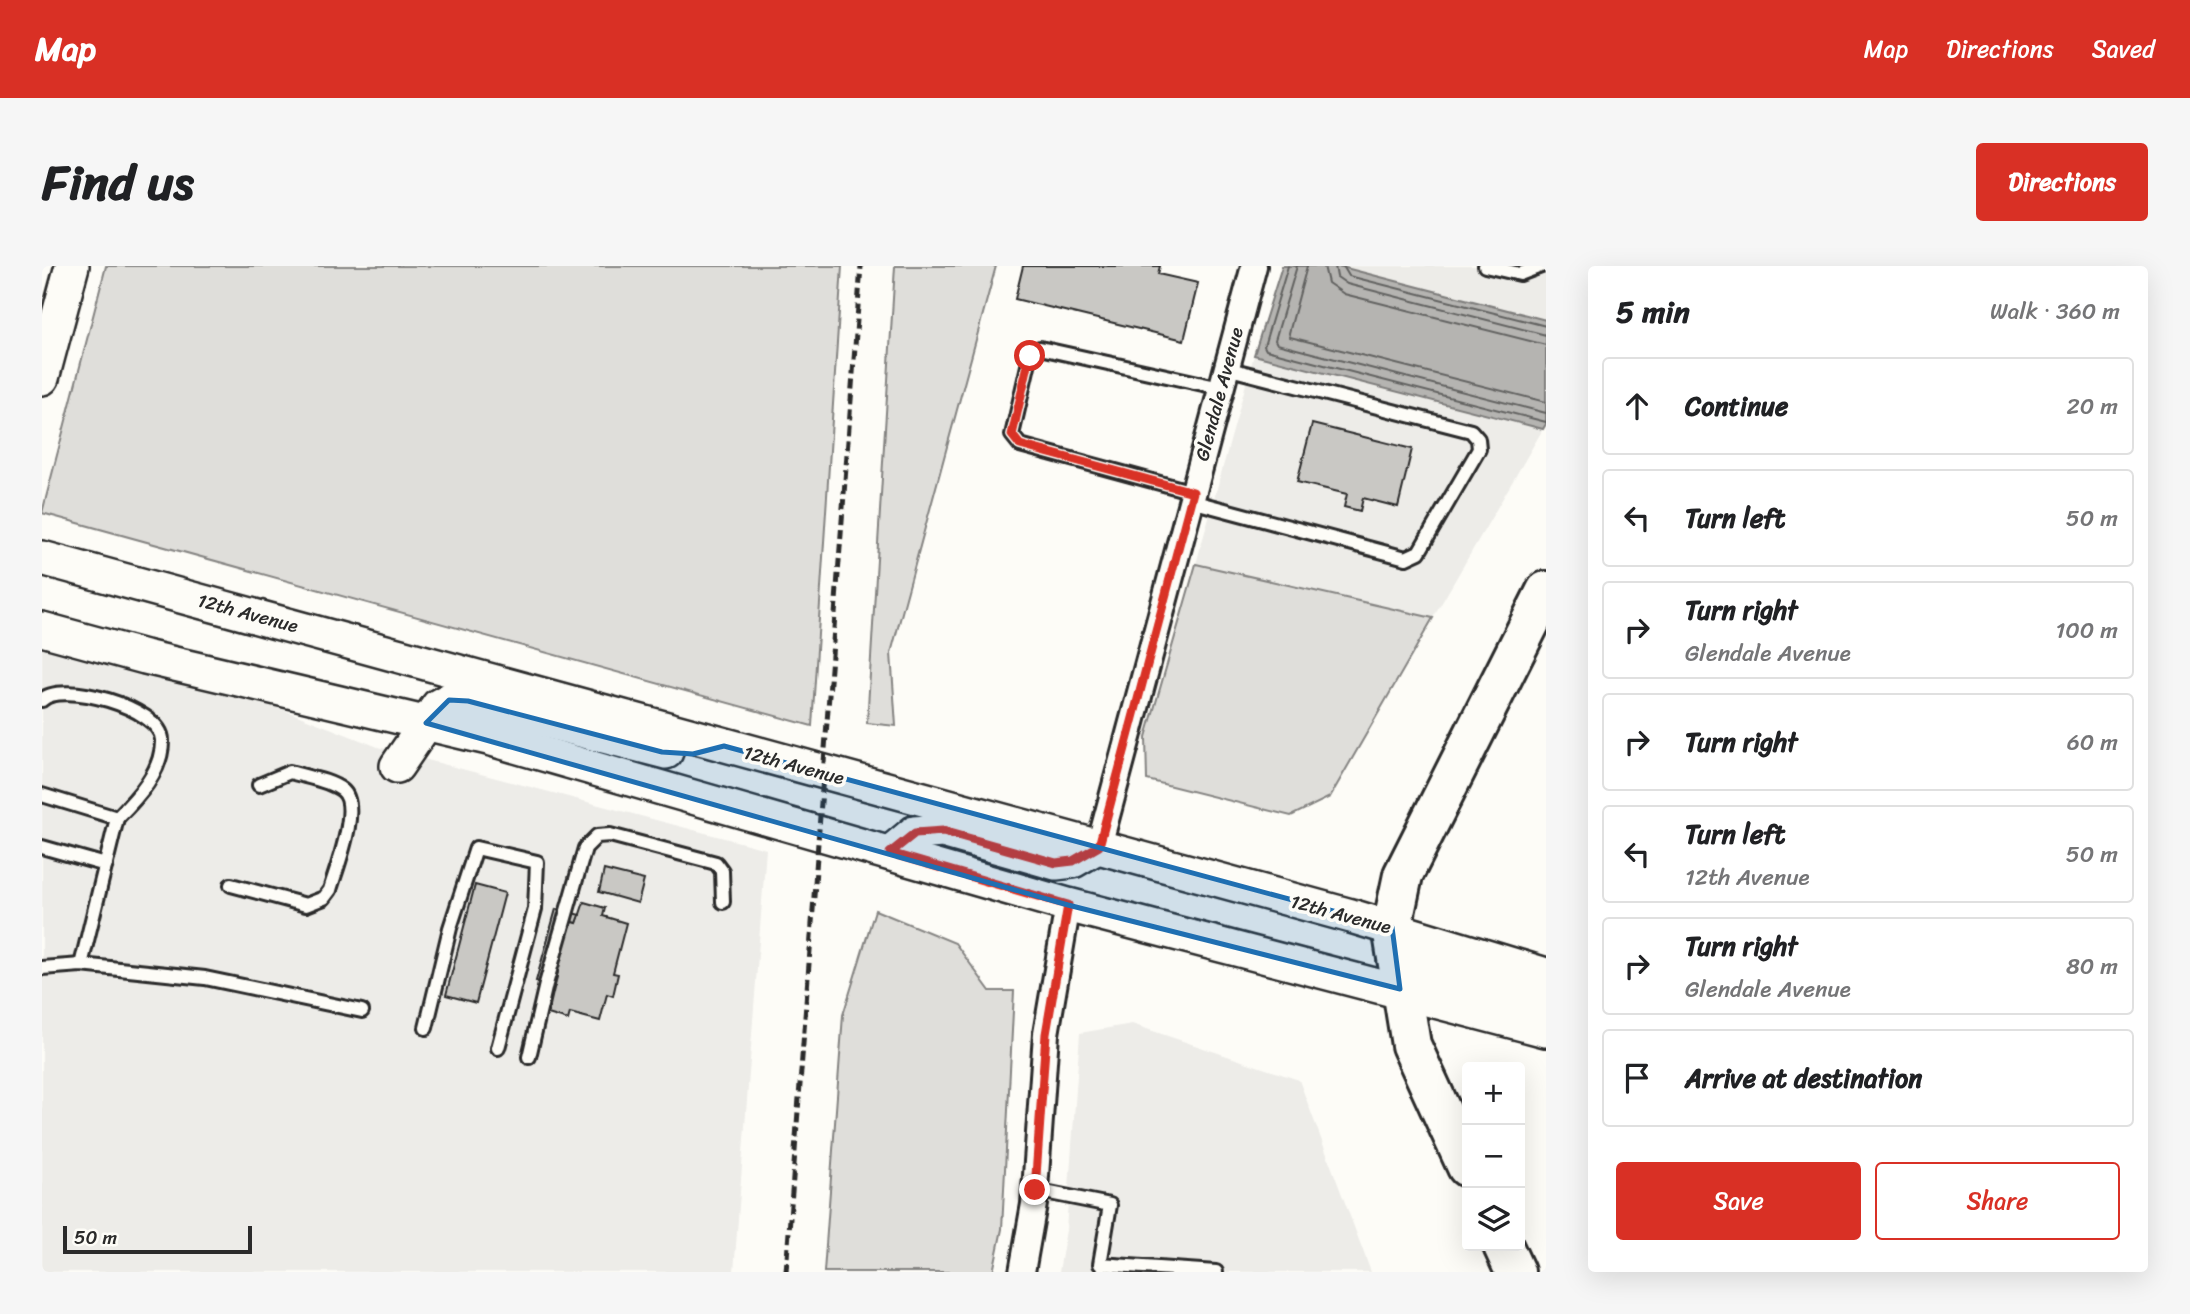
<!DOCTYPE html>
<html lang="en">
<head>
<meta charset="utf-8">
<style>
	body { margin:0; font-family:Sriracha,sans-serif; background:#f6f6f6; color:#202124 }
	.controls { position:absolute; right:21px; bottom:21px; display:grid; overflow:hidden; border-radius:7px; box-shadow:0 7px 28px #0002 }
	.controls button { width:63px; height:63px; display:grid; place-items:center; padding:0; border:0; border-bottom:2px solid #e0e0e0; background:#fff; color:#202124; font:35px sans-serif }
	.scale { position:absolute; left:21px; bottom:18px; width:189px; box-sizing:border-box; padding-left:7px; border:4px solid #2b2b2b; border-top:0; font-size:19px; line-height:24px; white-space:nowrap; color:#2b2b2b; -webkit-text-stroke:5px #fdfcf7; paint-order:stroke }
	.stop { position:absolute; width:21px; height:21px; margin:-16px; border:5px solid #d93025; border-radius:50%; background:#fff }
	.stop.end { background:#d93025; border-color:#fff; box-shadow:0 2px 7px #0008 }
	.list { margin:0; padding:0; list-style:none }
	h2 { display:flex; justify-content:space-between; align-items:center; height:91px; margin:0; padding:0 28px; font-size:30px }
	h2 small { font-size:23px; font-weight:400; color:#757577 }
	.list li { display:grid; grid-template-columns:46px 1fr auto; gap:21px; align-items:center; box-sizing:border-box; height:98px; margin:0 14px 14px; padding:0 14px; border:2px solid #e0e0e0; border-radius:7px }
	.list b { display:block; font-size:26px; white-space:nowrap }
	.list p { margin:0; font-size:23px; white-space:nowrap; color:#757577 }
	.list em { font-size:23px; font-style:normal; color:#757577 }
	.actions { display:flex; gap:14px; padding:21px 28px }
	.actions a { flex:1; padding:16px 0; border:2px solid #d93025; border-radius:7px; text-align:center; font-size:24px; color:#d93025 }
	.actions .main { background:#d93025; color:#fff }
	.icon { flex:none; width:38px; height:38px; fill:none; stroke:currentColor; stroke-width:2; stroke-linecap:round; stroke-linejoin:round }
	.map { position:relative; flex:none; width:1504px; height:1006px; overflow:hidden; border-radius:7px }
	header { display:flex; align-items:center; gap:42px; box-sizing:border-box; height:98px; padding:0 35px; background:#d93025; color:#fff }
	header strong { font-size:33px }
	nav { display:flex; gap:38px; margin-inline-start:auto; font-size:24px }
	.intro { display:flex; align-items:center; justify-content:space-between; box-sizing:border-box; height:168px; padding:0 42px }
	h1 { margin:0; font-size:49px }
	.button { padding:18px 32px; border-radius:7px; background:#d93025; color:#fff; font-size:24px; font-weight:700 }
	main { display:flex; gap:42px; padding:0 42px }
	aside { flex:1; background:#fff; border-radius:7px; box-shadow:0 7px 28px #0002 }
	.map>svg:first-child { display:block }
	.built { fill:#edece8 }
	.green { fill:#dfdeda; stroke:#858482; stroke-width:2 }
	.water { fill:#b5b4b1; stroke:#7e7d7b; stroke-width:2 }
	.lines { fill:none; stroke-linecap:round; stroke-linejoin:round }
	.shore { stroke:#626261; stroke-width:2 }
	.building { fill:#c9c8c4; stroke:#2b2b2b; stroke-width:2 }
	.lane-casing { stroke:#2b2b2b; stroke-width:18 }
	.street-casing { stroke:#2b2b2b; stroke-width:30 }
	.secondary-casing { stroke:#2b2b2b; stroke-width:38 }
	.highway-casing { stroke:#2b2b2b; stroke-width:44 }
	.lane { stroke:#fdfcf7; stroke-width:12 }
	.street { stroke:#fdfcf7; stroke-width:24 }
	.secondary { stroke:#fdfcf7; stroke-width:33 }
	.highway { stroke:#fdfcf7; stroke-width:38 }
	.rail { stroke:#2b2b2b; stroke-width:5; stroke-dasharray:10 5; stroke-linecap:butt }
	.route { stroke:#d93025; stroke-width:9 }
	.marked { fill:#1f6fb2; fill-opacity:0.2; stroke:#1f6fb2; stroke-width:5; stroke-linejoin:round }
	.labels { text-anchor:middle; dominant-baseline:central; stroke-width:7; stroke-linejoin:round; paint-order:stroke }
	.street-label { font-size:19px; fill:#2b2b2b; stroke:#fdfcf7 }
</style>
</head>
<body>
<header>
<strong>Map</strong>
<nav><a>Map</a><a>Directions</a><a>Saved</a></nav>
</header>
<div class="intro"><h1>Find us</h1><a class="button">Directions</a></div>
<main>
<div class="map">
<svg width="1504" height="1006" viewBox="0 0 1504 1006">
	<rect width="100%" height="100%" fill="#fdfcf7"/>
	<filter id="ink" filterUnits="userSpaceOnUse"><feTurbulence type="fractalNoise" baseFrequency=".0143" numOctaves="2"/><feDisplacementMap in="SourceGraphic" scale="14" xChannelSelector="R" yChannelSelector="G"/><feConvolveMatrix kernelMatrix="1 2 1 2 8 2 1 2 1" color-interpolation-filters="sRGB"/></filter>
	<g filter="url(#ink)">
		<g class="built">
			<path d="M1296 0H1504V54Z"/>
			<path d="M1212 89 1501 163 1391 352 1154 298Z"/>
			<path d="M0 363 191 424 336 481 724 583 692 1006H0Z"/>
			<path d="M1090 758 1257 814 1329 1006H1017L1024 964 1038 767Z"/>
		</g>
		<g class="green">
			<path d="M64 0H800L770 460 0 247Z"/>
			<path d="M853 0H954L849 387 854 460 825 457Z"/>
			<path d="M1154 298 1391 352 1288 531 1249 550 1105 514 1104 471Z"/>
			<path d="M833 644 913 677 948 725H972L960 963 951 1006H782L801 749Z"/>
		</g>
		<path class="water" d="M1240 0H1296L1504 54V158L1501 163 1212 89Z"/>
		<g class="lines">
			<g class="shore">
				<path d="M1246 0 1222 80 1224 84 1504 156"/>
				<path d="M1255 0 1233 74 1235 78 1504 147"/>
				<path d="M1265 0 1247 67 1248 71 1504 136"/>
				<path d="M1282 0 1286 17 1302 28 1504 79"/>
				<path d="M1293 0 1295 11 1305 18 1504 69"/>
				<path d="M1301 0 1307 10 1504 60"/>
			</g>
		</g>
		<g class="building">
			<path d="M981 0H1118L1116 8 1156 17 1142 74 973 33Z"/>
			<path d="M1270 158 1370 183 1356 241 1321 232 1318 245 1302 241 1305 228 1255 216Z"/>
			<path d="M562 604 602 614 596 637 557 626Z"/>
			<path d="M433 619 463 627 434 737 404 729Z"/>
			<path d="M542 636 563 642 561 650 584 657 571 707 576 708 571 730 565 728 558 755 528 747 526 754 506 748 516 705 511 704 517 681 521 682 529 655 535 657Z"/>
			<path d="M514 643 538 649 535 657 529 655 521 682 517 681 511 704 516 705 513 720 494 715Z"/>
		</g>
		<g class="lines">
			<g class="lane-casing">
				<g id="lane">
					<path d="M1443 0 1478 8 1499 0"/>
					<path d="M1151 226 978 179 970 169 988 91 998 82 1179 122"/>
					<path d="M1149 235 1364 292 1377 286 1437 183 1436 173 1429 165 1184 102"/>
					<path d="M0 434C18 414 119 441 120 474 121 505 95 532 75 552"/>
					<path d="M0 529 75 552 39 699"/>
					<path d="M0 581 64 599"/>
					<path d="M189 619 264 639 282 632 288 624C294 603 320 539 300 524 287 514 264 511 248 506L217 519"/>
					<path d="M0 702 39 699 163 712 320 745"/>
					<path d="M384 762 408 662 434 582 495 596 493 643 456 782"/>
					<path d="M487 791 504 718 543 582 555 570 568 569 674 597 680 605 681 636"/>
					<path d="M993 924 1068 939 1058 998 1174 1006"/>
				</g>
			</g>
			<g class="street-casing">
				<g id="street">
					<path d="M1057 580 1212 0"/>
					<path d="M980 1006 992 938 1004 768 1026 639"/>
				</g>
			</g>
			<g class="secondary-casing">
				<g id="secondary">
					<path d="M0 112 30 0"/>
					<path d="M0 292 1309 650 1504 709"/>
					<path d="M0 363 103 391 446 472 1026 639 1504 764"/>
					<path d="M355 500 396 440 407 434 426 435 624 486"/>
					<path d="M848 587 872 567 901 565 1014 597 1031 595 1057 580"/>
				</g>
			</g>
			<g class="highway-casing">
				<g id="highway">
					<path d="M1358 723 1379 704 1406 703 1504 731"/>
					<path d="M1425 901 1369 779 1350 661 1361 609 1504 325"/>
					<path d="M1461 980 1473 1006"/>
				</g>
			</g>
			<use href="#lane" class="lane"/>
			<use href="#street" class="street"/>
			<use href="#secondary" class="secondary"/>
			<use href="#highway" class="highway"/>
			<path class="rail" d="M744 1006 819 0"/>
		</g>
	</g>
	<g class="lines" filter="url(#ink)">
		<path class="route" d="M988 90 970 169 978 179 1151 226 1057 580 1031 595 1014 597 901 565 873 567 848 587 1026 639 1004 768 993 924"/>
	</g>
	<path class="marked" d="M407 434 426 435 620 486 651 488 682 480 1350 661 1358 723 1026 639 384 457Z"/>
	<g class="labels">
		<g class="street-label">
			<text transform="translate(1177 128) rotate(-75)">Glendale Avenue</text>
			<text transform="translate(206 347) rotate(15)">12th Avenue</text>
			<text transform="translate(752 499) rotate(15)">12th Avenue</text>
			<text transform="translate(1299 648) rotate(15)">12th Avenue</text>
		</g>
	</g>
</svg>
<div class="controls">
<button>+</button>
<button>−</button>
<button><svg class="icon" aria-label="layers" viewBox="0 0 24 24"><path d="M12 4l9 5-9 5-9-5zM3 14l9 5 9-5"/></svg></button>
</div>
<div class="scale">50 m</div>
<div class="stop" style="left:988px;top:90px"></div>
<div class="stop end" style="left:993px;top:924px"></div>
</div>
<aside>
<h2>5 min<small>Walk · 360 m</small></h2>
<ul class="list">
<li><svg class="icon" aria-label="ahead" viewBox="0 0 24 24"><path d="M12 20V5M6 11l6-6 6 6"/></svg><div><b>Continue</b></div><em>20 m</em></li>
<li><svg class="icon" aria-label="left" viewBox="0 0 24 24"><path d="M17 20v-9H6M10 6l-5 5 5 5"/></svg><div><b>Turn left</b></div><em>50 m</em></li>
<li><svg class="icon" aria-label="right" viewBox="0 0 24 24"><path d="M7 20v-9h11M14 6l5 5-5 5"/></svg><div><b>Turn right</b><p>Glendale Avenue</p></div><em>100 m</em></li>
<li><svg class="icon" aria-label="right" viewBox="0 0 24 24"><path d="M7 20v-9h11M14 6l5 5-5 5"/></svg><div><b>Turn right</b></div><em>60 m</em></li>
<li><svg class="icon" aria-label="left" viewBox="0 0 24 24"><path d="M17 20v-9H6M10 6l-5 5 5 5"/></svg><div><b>Turn left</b><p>12th Avenue</p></div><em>50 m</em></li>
<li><svg class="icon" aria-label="right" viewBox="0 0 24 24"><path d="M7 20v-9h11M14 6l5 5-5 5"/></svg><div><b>Turn right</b><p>Glendale Avenue</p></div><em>80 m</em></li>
<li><svg class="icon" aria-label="arrive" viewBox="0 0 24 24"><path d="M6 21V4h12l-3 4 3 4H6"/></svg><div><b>Arrive at destination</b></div></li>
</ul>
<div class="actions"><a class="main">Save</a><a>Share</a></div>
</aside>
</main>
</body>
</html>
